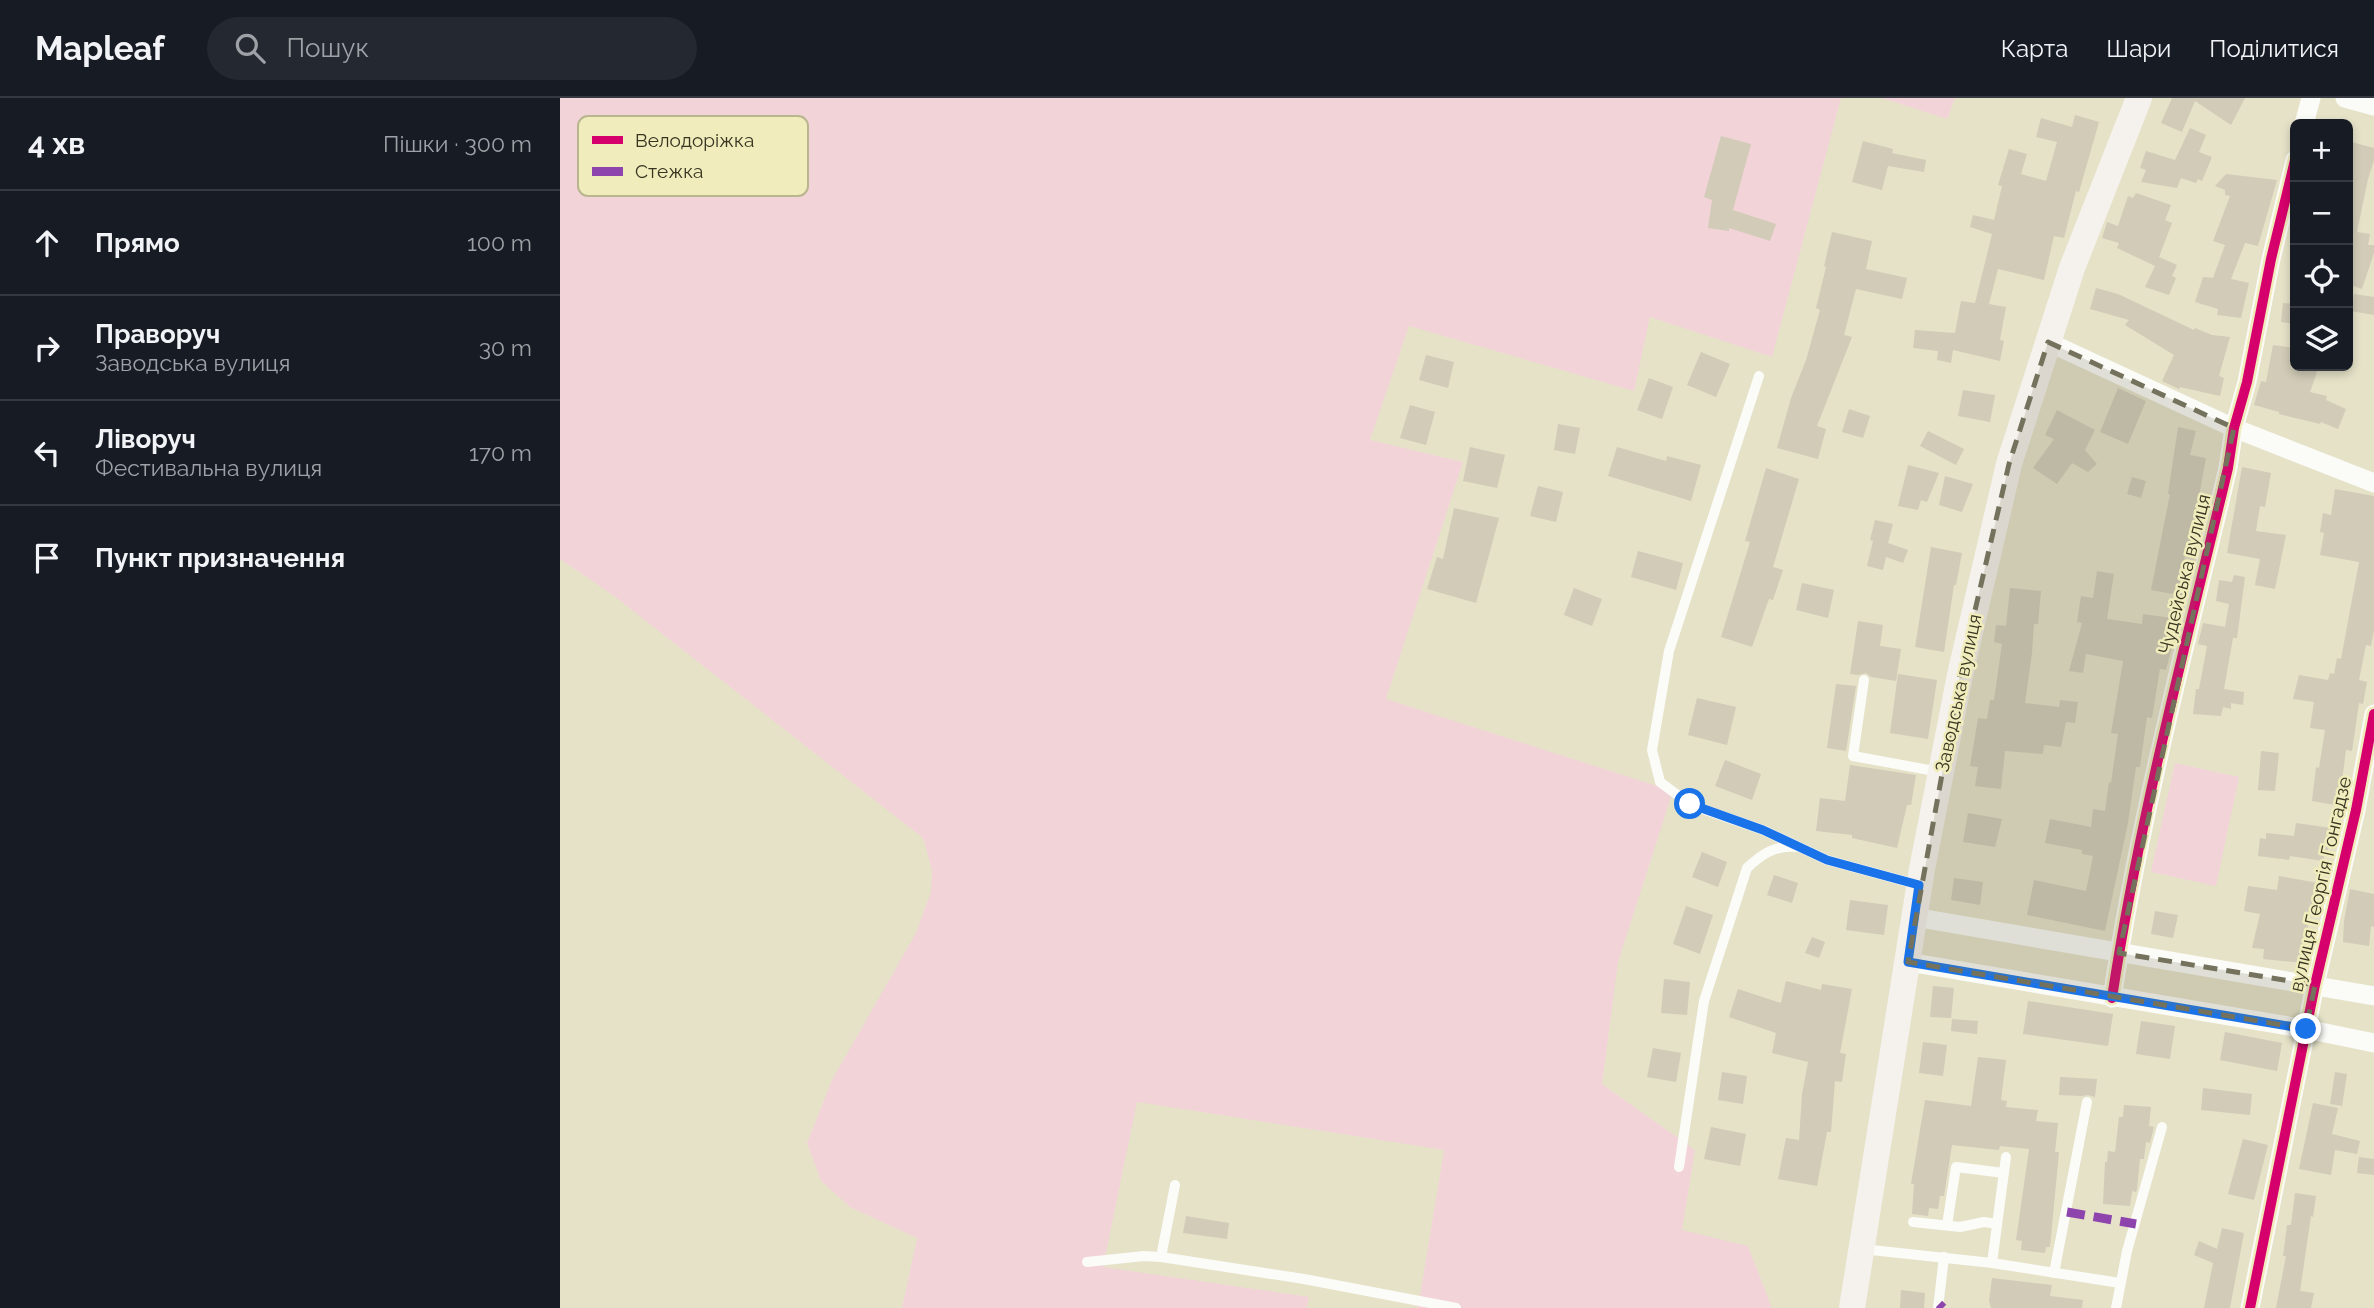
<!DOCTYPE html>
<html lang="uk">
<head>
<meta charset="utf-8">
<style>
	body { margin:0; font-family:Raleway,sans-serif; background:#242831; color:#f1f3f6 }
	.controls { position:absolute; right:21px; top:21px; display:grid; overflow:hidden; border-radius:10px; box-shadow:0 4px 10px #0003 }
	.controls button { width:63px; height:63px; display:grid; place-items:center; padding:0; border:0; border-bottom:2px solid #363941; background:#171b24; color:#f1f3f6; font:35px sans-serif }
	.stop { position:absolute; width:21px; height:21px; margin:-16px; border:5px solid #1a73e8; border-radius:50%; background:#fff }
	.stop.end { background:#1a73e8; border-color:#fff; box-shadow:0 2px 7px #0008 }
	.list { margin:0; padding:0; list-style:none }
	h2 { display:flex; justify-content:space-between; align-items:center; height:91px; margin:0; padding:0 28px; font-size:30px }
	h2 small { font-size:23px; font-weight:400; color:#9ea1a6 }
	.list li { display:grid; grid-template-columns:46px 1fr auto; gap:21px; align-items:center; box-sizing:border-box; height:105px; padding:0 28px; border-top:2px solid #363941 }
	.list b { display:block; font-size:26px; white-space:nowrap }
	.list p { margin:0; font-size:23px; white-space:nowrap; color:#9ea1a6 }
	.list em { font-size:23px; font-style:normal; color:#9ea1a6 }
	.icon { flex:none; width:38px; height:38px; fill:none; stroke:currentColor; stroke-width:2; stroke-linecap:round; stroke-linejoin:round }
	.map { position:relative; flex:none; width:1814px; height:1210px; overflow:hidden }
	header { display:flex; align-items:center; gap:42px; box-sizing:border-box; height:98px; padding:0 35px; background:#171b24; border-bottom:2px solid #363941 }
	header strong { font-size:33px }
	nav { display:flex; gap:38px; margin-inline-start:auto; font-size:24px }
	.search { width:490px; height:63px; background:#242831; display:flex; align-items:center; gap:18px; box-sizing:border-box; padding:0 24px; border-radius:38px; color:#9ea1a6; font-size:26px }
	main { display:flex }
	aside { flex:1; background:#171b24 }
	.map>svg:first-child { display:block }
	.green { fill:#f2d4d8 }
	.building { fill:#d1cbb7 }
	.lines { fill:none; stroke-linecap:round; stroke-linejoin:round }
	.service { stroke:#fbfbf7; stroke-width:10 }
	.minor { stroke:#fbfbf7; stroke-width:19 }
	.secondary { stroke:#f5f1ec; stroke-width:26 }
	.quiet { stroke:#8e44ad; stroke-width:9; stroke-dasharray:18 9; stroke-linecap:butt }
	.cycleway-casing { stroke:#f1ecbc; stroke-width:15 }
	.cycleway { stroke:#d6006c; stroke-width:10 }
	.route { stroke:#1a73e8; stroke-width:9 }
	.marked { fill:#74725c; fill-opacity:0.2; stroke:#74725c; stroke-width:5; stroke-dasharray:14 9; stroke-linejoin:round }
	.labels { text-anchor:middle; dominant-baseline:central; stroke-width:5; stroke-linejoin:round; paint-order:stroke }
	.street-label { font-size:19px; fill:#373522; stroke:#f1ecbc }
	.key { fill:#f1ecbc; stroke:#b9b58e; stroke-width:2 }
	.key-label { font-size:19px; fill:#373522 }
</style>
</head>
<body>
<header>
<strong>Mapleaf</strong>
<div class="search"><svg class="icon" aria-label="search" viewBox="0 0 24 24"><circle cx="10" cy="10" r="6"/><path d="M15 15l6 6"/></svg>Пошук</div>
<nav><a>Карта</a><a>Шари</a><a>Поділитися</a></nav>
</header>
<main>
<aside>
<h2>4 хв<small>Пішки · 300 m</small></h2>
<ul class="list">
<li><svg class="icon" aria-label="ahead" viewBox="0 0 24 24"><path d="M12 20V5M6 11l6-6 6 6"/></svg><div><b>Прямо</b></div><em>100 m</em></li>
<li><svg class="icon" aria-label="right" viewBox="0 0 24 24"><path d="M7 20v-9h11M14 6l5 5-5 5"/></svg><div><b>Праворуч</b><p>Заводська вулиця</p></div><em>30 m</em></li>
<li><svg class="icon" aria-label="left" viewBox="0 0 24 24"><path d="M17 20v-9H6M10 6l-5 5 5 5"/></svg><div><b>Ліворуч</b><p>Фестивальна вулиця</p></div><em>170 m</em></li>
<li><svg class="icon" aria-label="arrive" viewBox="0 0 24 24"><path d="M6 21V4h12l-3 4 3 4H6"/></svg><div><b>Пункт призначення</b></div></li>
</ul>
</aside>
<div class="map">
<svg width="1814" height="1210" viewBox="0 0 1814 1210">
	<rect width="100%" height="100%" fill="#e5e2c8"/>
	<g class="green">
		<path d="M0 0H1281L1212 259 1090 219 1074 293 849 228 810 342 903 364 826 601 1113 693 1058 864 1042 986 1135 1052 1122 1132 1188 1148 1212 1210H858L884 1052 577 1004 543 1169 749 1199 747 1210H342L357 1140 290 1109 261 1083 247 1045 272 982 356 835 371 794 372 772 363 740 54 498 0 461Z"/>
		<path d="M1322 0H1395L1387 21Z"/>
		<path d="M1615 665 1679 679 1656 788 1591 774Z"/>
	</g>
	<g class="building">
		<path d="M1612 0H1685L1671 27 1635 3 1622 34 1601 25Z"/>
		<path d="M1515 17 1539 24 1519 94 1516 93 1504 140 1494 138 1484 182 1438 171 1429 206 1446 209 1440 242 1444 243 1440 263 1393 252 1391 265 1377 262 1378 253 1353 250 1355 232 1395 235 1401 203 1415 205 1432 136 1410 129 1413 117 1434 122 1442 88 1438 87 1449 51 1467 56 1461 76 1486 83 1497 44 1476 39 1481 20 1512 29Z"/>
		<path d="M1630 30 1646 37 1639 54 1652 59 1642 83 1638 81 1636 85 1621 80 1617 90 1581 84 1586 72 1580 70 1586 53 1615 62Z"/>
		<path d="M1161 38 1191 46 1173 112 1216 126 1210 143 1169 130V133L1148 130 1152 102 1144 99Z"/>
		<path d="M1303 43 1333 51 1332 55 1366 62 1364 74 1328 68 1322 92 1292 84Z"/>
		<path d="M1788 43 1814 50V62L1808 81 1797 134 1810 136 1808 147H1814V155L1802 191 1788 186V112L1791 94H1788Z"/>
		<path d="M1666 76 1717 82 1698 148 1685 145 1671 181 1689 185 1681 220 1657 217 1658 211 1635 204 1643 179 1653 180 1665 147 1653 143 1670 98 1665 97V92L1655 88Z"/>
		<path d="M1576 95 1611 107 1605 122 1612 125 1599 159 1617 167 1612 178 1616 180 1609 197 1585 189 1595 168 1557 150 1559 145 1542 140 1547 124 1558 128 1568 98 1573 100Z"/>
		<path d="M1272 134 1312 143 1306 171 1347 180 1342 201 1296 191 1284 237 1292 239 1257 328 1266 331 1258 361 1217 350 1231 300 1246 262 1260 212 1256 210 1266 169 1264 168Z"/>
		<path d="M1536 190 1558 196 1634 232 1635 230 1652 237 1670 239 1659 278 1664 280 1660 298 1620 289 1619 291 1602 283 1614 257 1565 227 1569 222 1530 211Z"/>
		<path d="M1794 196 1814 199V217L1791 213Z"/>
		<path d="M1723 205 1735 206V226L1721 224Z"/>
		<path d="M1713 247 1735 250V268H1759L1750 294 1767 298 1766 302 1786 311 1778 331 1761 324 1760 326 1719 316V314L1694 307 1701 283 1706 284Z"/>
		<path d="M1141 254 1170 266 1156 299 1127 287Z"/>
		<path d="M866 257 894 264 888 290 859 282Z"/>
		<path d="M1089 280 1113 289 1102 321 1077 312Z"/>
		<path d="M1558 290 1586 303 1568 346 1540 334Z"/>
		<path d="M1403 292 1435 297 1430 324 1398 318Z"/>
		<path d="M850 307 875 314 866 347 840 340Z"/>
		<path d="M1289 311 1310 318 1303 340 1282 334Z"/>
		<path d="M1497 312 1535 332 1525 352 1537 366 1528 374 1512 365 1497 386 1473 370 1494 341 1485 337Z"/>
		<path d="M998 326 1020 330 1015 356 994 352Z"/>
		<path d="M1618 329 1636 333 1630 357 1646 360 1629 452H1626L1620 485 1627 487 1624 498 1591 492 1610 396H1608Z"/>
		<path d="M1368 333 1404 351 1396 367 1360 348Z"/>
		<path d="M910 349 945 357 937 390 903 383Z"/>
		<path d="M1057 349 1106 363 1107 358 1141 367 1131 403 1048 378Z"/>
		<path d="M1348 367 1379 375 1367 404 1361 402 1358 412 1338 408Z"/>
		<path d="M1682 369 1711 375 1705 409 1700 408 1696 433 1726 437 1715 491 1695 487 1700 461 1667 455Z"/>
		<path d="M1206 370 1239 381 1213 469 1223 472 1213 502 1209 501 1192 549 1161 539 1190 444 1185 443Z"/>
		<path d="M1385 378 1413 386 1402 414 1379 407Z"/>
		<path d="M1572 379 1586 383 1581 400 1567 396Z"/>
		<path d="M978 388 1003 394 996 424 970 418Z"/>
		<path d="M1775 391 1814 398V532L1811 548 1806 547 1799 582 1807 584 1803 606 1799 605 1792 653 1786 652 1779 705 1775 707 1752 703 1756 669 1759 670 1765 632 1750 630 1754 604 1733 601 1739 577 1768 582 1770 575 1774 576 1777 560 1781 561 1799 464 1760 457 1764 435 1760 434 1763 415 1771 417Z"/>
		<path d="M894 410 939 420 916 505 867 491 877 459 883 461Z"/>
		<path d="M1315 422 1333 426 1328 445 1348 452 1343 465 1326 459 1323 472 1307 468 1313 443 1310 442Z"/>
		<path d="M1371 449 1402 455 1396 487H1394L1384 554 1355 549Z"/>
		<path d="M1078 453 1123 465 1116 492 1071 479Z"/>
		<path d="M1537 473 1554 476 1547 521 1582 526 1583 516 1619 521 1606 572 1600 571 1592 620 1587 619 1580 669H1576L1568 725 1545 833 1467 817 1474 782 1526 793 1533 758 1522 756V752L1485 745 1490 721 1531 729 1533 711 1545 713 1549 684 1551 685 1558 636 1551 635 1563 563 1526 556 1523 575 1509 573 1522 525 1517 524 1521 498 1533 500Z"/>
		<path d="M1674 477 1685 479 1677 540H1673L1664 591 1684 594 1683 607 1671 605V611L1663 609 1661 618 1633 616 1636 591H1639L1647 548 1638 546 1643 525 1665 529 1669 506 1656 503 1659 482 1672 484Z"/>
		<path d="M1242 485 1274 492 1268 520 1236 512Z"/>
		<path d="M1014 490 1042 501 1032 528 1004 517Z"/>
		<path d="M1450 490 1481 493 1478 526H1474L1472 555 1465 605 1499 609 1500 602 1518 604 1515 625 1506 624 1501 649 1484 647 1483 656 1445 653 1441 691 1415 688 1418 669 1410 668 1418 620 1427 621 1430 602H1434L1442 546 1434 544 1436 527 1446 528Z"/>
		<path d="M1298 523 1323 527 1320 548 1341 551 1336 583 1311 579 1306 575 1298 577 1290 576Z"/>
		<path d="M1338 576 1377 582 1368 641 1330 635Z"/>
		<path d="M1276 586 1296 588 1286 653 1267 650Z"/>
		<path d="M1137 600 1176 609 1167 647 1128 637Z"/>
		<path d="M1701 653 1719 655 1715 693 1698 692Z"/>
		<path d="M1165 662 1201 676 1192 702 1155 688Z"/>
		<path d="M1290 667 1356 677 1351 707H1347L1337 750 1292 740V737L1256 733 1260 700 1285 703Z"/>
		<path d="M1408 715 1442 721 1435 749 1403 744Z"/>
		<path d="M1736 725 1771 730 1767 759 1764 758 1763 763 1730 758 1729 762 1698 758 1700 740 1706 741V735L1734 738Z"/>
		<path d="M1142 754 1167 764 1158 789 1132 779Z"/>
		<path d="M1214 777 1238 785 1232 805 1207 797Z"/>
		<path d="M1719 778 1758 785 1753 815 1749 814 1745 865 1703 861 1704 851 1692 850 1700 816 1684 813 1688 788 1717 792Z"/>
		<path d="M1394 780 1423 784 1420 807 1391 802Z"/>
		<path d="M1790 791 1814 796V829L1811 828 1809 848 1783 844 1784 823Z"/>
		<path d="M1290 802 1328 807 1324 837 1286 832Z"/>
		<path d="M1126 808 1153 817 1140 856 1113 846Z"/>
		<path d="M1595 813 1618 817 1613 840 1591 836Z"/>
		<path d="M1252 839 1265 844 1259 860 1245 855Z"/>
		<path d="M1104 881 1130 884 1127 917 1101 915Z"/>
		<path d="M1226 883 1261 892 1262 886 1292 891 1280 955 1286 956 1282 984 1275 983 1271 1034H1267L1257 1088 1218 1081 1226 1040 1239 1042 1242 996 1248 964 1212 955 1216 935 1169 919 1178 891 1221 905Z"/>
		<path d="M1373 888 1394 890 1391 920 1370 919Z"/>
		<path d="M1468 903 1553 916 1548 948 1463 936Z"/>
		<path d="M1392 921 1418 923 1417 936 1391 933Z"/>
		<path d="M1581 923 1615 928 1610 961 1576 956Z"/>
		<path d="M1665 934 1722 945 1717 973 1660 962Z"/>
		<path d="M1363 944 1387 947 1383 978 1359 975Z"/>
		<path d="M1093 950 1121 955 1116 984 1087 979Z"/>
		<path d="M1418 959 1446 962 1441 1002 1447 1003 1446 1009 1478 1012 1476 1023 1498 1025 1495 1054H1499L1490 1149H1486L1485 1155 1461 1152 1462 1143 1456 1142 1469 1051 1440 1048 1439 1052 1392 1047 1384 1098H1380L1378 1111 1369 1110 1368 1118 1352 1116 1354 1086H1351L1365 1002 1411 1008Z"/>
		<path d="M1162 974 1187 978 1183 1006 1158 1002Z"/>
		<path d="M1775 974 1787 976 1782 1008 1770 1006Z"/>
		<path d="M1500 979 1537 981 1535 999 1528 997 1522 998 1499 997Z"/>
		<path d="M1643 990 1692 996 1690 1017 1641 1012Z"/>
		<path d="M1753 1005 1778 1010 1772 1036 1800 1043 1797 1056 1775 1052 1771 1077 1739 1071Z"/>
		<path d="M1564 1007 1591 1009 1589 1028 1594 1029 1590 1045 1586 1044 1584 1061H1580L1577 1091 1576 1094 1572 1093 1570 1108 1543 1106 1545 1064H1547L1548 1053 1555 1054 1559 1019H1563Z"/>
		<path d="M1151 1029 1186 1036 1180 1068 1144 1061Z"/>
		<path d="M1683 1041 1708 1047 1694 1102 1668 1096Z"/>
		<path d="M1799 1059 1814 1061V1077L1797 1075Z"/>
		<path d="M1735 1095 1756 1098 1753 1119 1751 1118 1740 1193 1754 1195 1751 1210H1716L1726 1158H1723L1727 1127H1731Z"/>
		<path d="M626 1118 669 1125 667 1141 623 1135Z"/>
		<path d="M1662 1130 1684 1135 1670 1210H1644L1653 1165 1634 1157 1639 1143 1657 1151Z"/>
		<path d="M1432 1180 1492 1187 1490 1198 1523 1202 1522 1210H1431L1429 1203Z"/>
		<path d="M1341 1192 1365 1195 1364 1210H1340Z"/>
	</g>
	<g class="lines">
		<g class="service">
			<path d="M1199 278 1109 553 1092 652 1100 684 1131 707 1203 732 1267 762 1359 787"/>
			<path d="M1304 582 1293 658 1380 674"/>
			<path d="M1119 1069 1144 903 1187 770C1202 756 1215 747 1236 749"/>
			<path d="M1353 1124 1400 1129 1424 1124 1437 1126"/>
			<path d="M1387 1127 1396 1069 1444 1075"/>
			<path d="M1302 1151 1432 1165 1560 1185"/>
			<path d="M601 1159 615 1087"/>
			<path d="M527 1164 584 1158 601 1159 744 1181 896 1210"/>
			<path d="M1432 1165 1446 1059"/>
			<path d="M1494 1175 1527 1004"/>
			<path d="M1378 1210 1384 1159"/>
			<path d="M1556 1210 1567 1153 1602 1029"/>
		</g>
		<g class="minor">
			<path d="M1785 0 1814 8"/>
			<path d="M1744 26 1751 0"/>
			<path d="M1488 244 1674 330 1814 385"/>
			<path d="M1354 819 1814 898"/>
			<path d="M1348 864 1746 931 1814 945"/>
			<path d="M1552 900C1579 720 1626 546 1668 370L1674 330 1687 284 1711 161 1735 62"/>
			<path d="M1690 1210 1755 887 1796 712 1814 616"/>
		</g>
		<path class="secondary" d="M1292 1210 1362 771 1400 577 1449 366 1512 170 1579 0"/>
		<g class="quiet">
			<path d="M1507 1114 1576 1126"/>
			<path d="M1379 1206 1383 1210"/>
		</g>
		<g class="cycleway-casing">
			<g id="cycleway">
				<path d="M1552 900C1579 720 1626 546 1668 370L1674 330 1687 284 1711 161 1735 62"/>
				<path d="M1690 1210 1755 887 1796 712 1814 616"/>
			</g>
		</g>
		<use href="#cycleway" class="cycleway"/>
	</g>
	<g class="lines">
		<path class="route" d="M1130 706 1203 732 1267 762 1359 787 1348 864 1746 931"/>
	</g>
	<path class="marked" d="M1488 244 1674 330 1559 855 1755 887 1746 931 1348 864 1400 577 1449 366Z"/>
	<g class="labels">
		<g class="street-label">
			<text transform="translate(1624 476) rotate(-76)">Чудейська вулиця</text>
			<text transform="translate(1398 595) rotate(-78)">Заводська вулиця</text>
			<text transform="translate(1760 786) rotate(-77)">вулиця Георгія Гонгадзе</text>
		</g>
	</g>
	<rect x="18" y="18" width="230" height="80" rx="10" class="key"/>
	<rect x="32" y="38" width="31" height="8" fill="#d6006c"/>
	<rect x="32" y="69" width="31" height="9" fill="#8e44ad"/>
	<g class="key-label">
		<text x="75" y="49">Велодоріжка</text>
		<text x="75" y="80">Стежка</text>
	</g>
</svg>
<div class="controls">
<button>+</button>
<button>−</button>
<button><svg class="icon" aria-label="locate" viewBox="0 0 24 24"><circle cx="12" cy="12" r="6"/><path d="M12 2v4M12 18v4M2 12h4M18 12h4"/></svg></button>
<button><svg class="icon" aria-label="layers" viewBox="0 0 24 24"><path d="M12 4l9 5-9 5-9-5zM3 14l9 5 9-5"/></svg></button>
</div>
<div class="stop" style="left:1130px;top:706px"></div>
<div class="stop end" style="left:1746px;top:931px"></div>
</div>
</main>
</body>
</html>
